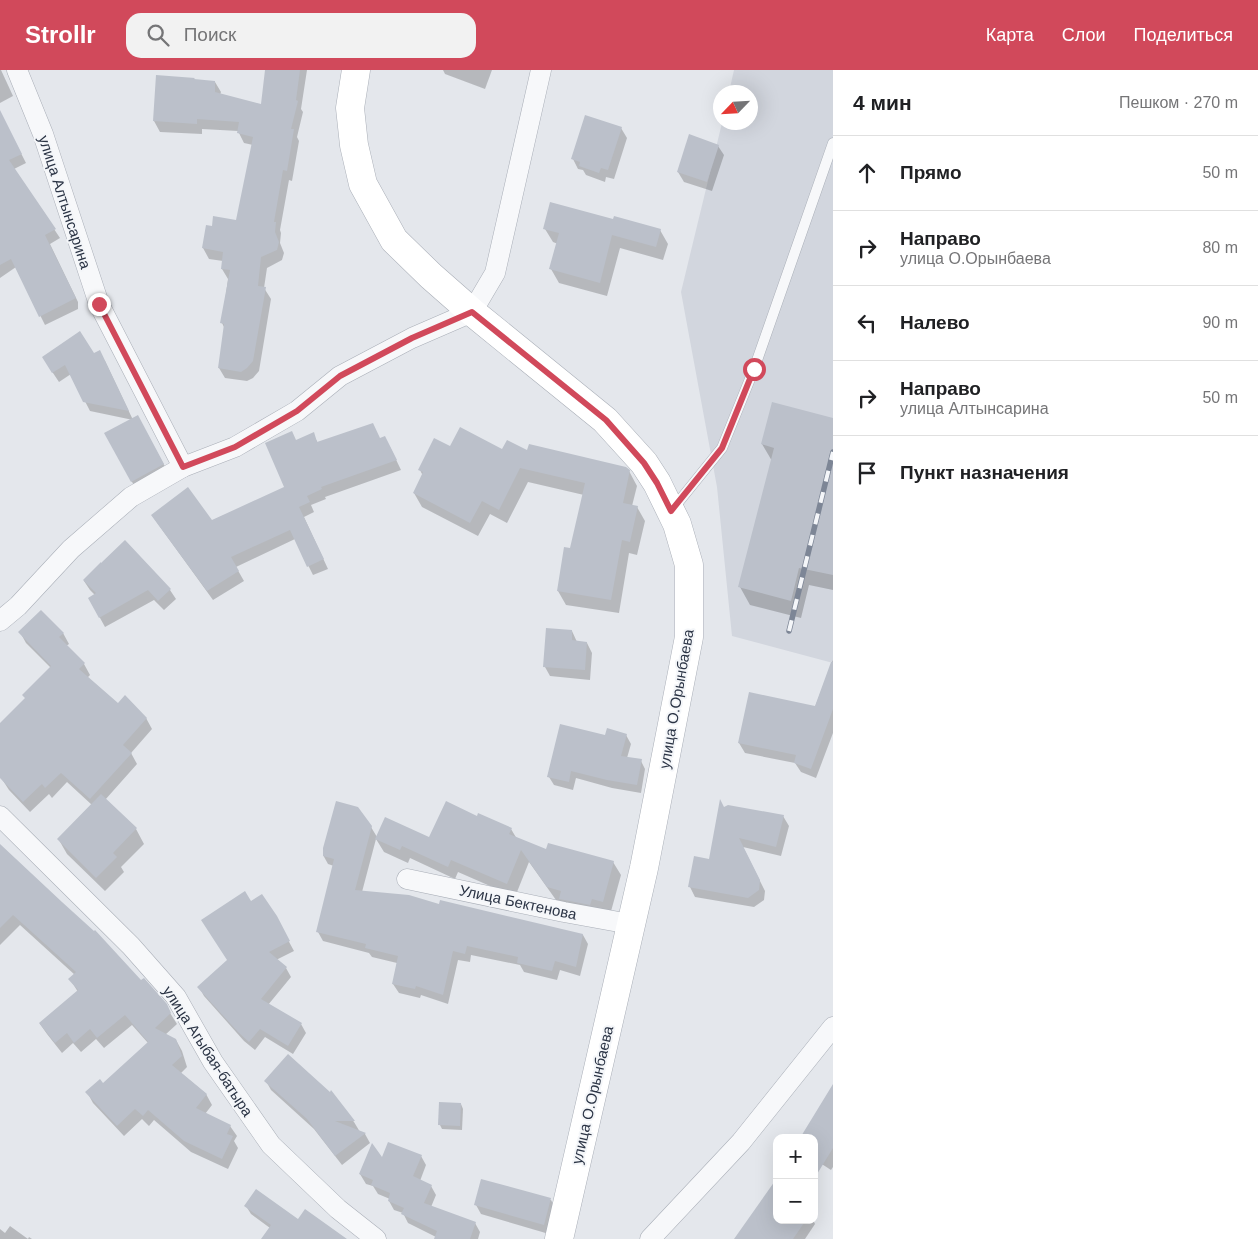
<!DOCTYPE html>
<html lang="ru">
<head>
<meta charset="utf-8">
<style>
	body { margin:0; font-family:Arial,sans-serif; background:#f2f2f2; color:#202124 }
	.controls { position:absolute; right:15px; bottom:15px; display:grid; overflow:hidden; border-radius:10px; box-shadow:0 5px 20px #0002 }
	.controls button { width:45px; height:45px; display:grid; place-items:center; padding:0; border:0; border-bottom:1px solid #e0e0e0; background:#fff; color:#202124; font:25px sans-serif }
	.compass { position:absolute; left:713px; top:15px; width:45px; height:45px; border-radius:50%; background:#fff; box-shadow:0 5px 20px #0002; rotate:245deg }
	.stop { position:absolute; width:15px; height:15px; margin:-11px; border:4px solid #d1495b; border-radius:50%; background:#fff }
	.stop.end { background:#d1495b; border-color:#fff; box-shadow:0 1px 5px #0008 }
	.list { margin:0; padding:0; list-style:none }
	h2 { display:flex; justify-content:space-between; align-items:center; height:65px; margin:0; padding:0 20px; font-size:21px }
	h2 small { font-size:16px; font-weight:400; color:#757577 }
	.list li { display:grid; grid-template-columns:32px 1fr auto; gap:15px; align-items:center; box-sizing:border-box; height:75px; padding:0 20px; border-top:1px solid #e0e0e0 }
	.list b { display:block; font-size:19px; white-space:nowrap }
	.list p { margin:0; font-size:16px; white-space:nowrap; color:#757577 }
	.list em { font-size:16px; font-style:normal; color:#757577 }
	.icon { flex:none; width:28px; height:28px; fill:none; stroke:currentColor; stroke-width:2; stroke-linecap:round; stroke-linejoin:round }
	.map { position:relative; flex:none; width:833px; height:1169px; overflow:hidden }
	header { display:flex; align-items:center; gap:30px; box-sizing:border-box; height:70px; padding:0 25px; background:#d1495b; color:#fff }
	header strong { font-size:24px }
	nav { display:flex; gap:28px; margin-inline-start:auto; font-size:18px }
	.search { width:350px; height:45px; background:#f2f2f2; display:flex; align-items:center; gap:12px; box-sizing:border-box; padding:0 18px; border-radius:15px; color:#757577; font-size:19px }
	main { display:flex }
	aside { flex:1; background:#fff }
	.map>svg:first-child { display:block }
	.built { fill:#d2d6de }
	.shadow { fill:#0003 }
	.building { fill:#bbc0ca }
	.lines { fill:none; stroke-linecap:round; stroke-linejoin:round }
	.lane-casing { stroke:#a9aeb7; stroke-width:11 }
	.street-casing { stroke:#a9aeb7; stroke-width:21 }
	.secondary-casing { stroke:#a9aeb7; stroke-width:29 }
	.lane { stroke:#f7f8fa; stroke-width:10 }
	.street { stroke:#f7f8fa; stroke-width:20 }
	.secondary { stroke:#fff; stroke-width:28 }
	.rail-casing { stroke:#7d8696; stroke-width:5.5 }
	.rail { stroke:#f4f6f9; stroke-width:4; stroke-dasharray:11; stroke-linecap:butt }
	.route { stroke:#d1495b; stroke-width:6 }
	.labels { text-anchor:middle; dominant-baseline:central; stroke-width:4; stroke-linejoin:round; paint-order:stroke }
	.street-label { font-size:15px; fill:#2b3445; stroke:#f4f6f9 }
</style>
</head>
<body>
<header>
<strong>Strollr</strong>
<div class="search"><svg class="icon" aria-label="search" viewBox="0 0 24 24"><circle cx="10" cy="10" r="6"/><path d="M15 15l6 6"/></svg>Поиск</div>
<nav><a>Карта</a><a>Слои</a><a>Поделиться</a></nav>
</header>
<main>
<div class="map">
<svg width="833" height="1169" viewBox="0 0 833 1169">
	<rect width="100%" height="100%" fill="#e4e7ec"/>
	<path class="built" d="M734 0H833V593L732 566 717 417 681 222 722 53 750 52V22H729Z"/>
	<g class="shadow">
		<path d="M0 0H1L13 26 0 33Z"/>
		<path d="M267 0H307L301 39 303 42 297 67 299 71 292 111 289 110 280 160 281 163 280 173 284 183 282 190 267 198 264 218 271 229 259 301 253 308 247 311 225 308 219 298 225 259 222 253 228 209 222 199 223 191 209 189 203 178 207 156 213 157 237 151 253 75 244 73 238 61 202 59V64L160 62 154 51 157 7 215 12 221 22 220 25 262 35Z"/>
		<path d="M443 0H492L485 19 445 4Z"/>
		<path d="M0 42 26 93 14 99 60 168 50 174 78 232V239L45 255 16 197 0 208Z"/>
		<path d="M621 58 627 68 614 109 606 107 605 112 586 105 583 100 578 99 573 89Z"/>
		<path d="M718 76 724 85 712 121 684 112 678 102Z"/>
		<path d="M614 150 660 160 668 174 663 190 620 178 607 226 559 213 551 199 558 174 553 172 545 159Z"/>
		<path d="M94 284 105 291 133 350 90 341 71 304 59 312 49 297Z"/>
		<path d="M138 347 169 404 137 421 106 364Z"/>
		<path d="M833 350V520L809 515 801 548 750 535 740 517 772 391 762 374Z"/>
		<path d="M313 364 318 373 380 370 390 377 401 400 325 427 326 429 311 435 314 442 304 447 328 499 313 505 295 469 236 497 244 511 213 530 158 454 152 445 211 451 286 418 296 371Z"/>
		<path d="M451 378 528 382 629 401 637 416 632 436 637 437 645 451 637 485 629 483 619 543 566 535 558 521 571 479 584 425 528 412 507 453 490 444 478 466 422 437 414 423 423 406 420 400Z"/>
		<path d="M84 511 170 520 176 529 164 540 154 530 105 557 89 528 95 525 90 520Z"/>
		<path d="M572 561 577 572 587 573 592 583 590 610 550 606 545 597Z"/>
		<path d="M20 562 63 563 69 574 66 576 84 594 90 605 87 608 118 635 146 648 152 659 131 683 137 694 105 730 136 759 144 774 121 797 124 802 105 821 67 784 59 770 92 735 67 712 52 728 49 724 30 742 9 720 0 706V655L26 629 51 598 26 573Z"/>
		<path d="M833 590V663L816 708 801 702 795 693 745 683 739 673 815 637Z"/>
		<path d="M626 665 631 674 627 688 641 691 645 699 641 723 612 718 576 708 573 720 554 715 549 707 606 666Z"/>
		<path d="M337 732 371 757 377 767 430 768 478 748 511 759 517 769 547 781 613 792 621 805 610 845 556 830 529 792 515 827 458 802 455 809 410 788 408 793 384 782 376 769 362 822 440 836 583 865 588 874 580 906 560 900 557 910 524 902 520 895 471 885 470 892 458 890 448 934 421 925 420 928 399 923 393 914 397 893 372 887 369 883 323 871 318 862 334 796 328 794 323 785Z"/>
		<path d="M724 739 783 746 789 756 781 786 743 777 765 821 764 830 754 837 695 827 690 817 710 791Z"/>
		<path d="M0 779 165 935 177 954 165 965 176 970 182 981 187 997 181 1003 206 1024 212 1035 205 1044 230 1056 237 1066 234 1071 238 1078 228 1099 191 1082 154 1050 149 1056 142 1049 124 1066 93 1033 87 1022 103 1014 148 973 132 955 104 978 96 969 81 982 73 973 62 983 47 964 40 954 78 922 70 909 75 905 20 855 0 875Z"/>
		<path d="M251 832 281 857 294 881 276 890 286 898 291 907 268 935 301 954 306 963 293 984 265 967 255 980 244 971 204 926 199 917 228 891Z"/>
		<path d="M266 1011 330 1024 331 1022 354 1052 360 1062 365 1064 370 1073 342 1095 314 1059 271 1020Z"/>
		<path d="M833 1032V1097L831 1100 814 1089Z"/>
		<path d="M461 1034 463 1039 462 1060 442 1059 440 1055Z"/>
		<path d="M421 1086 426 1095 420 1111 431 1116 436 1125 431 1137 475 1153 480 1162 478 1169H435L436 1167 408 1153 403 1143 394 1140 389 1131 390 1129 378 1124 373 1116 366 1114 360 1104 383 1089Z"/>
		<path d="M551 1130 556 1139 549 1164 481 1144 476 1135Z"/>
		<path d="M246 1136 298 1151 345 1169H263L270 1158 251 1144Z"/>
		<path d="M777 1150H813L815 1154 805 1169H741Z"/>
		<path d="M10 1156 28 1169 29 1167 32 1169H0V1159L5 1163Z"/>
	</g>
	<g class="building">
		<path d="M265 0H300L296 30 298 31 291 59H294L287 101 283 100 274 152H276L275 162 279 172 277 180 261 187 258 216 266 217 253 291 247 298 241 302 218 298 224 254 220 253 230 200 221 199 223 182 202 178 206 155 212 156 213 146 236 150 253 67 237 63 239 52 197 49V54L153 51 156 5 195 8 194 9 215 11V22L261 34Z"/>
		<path d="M0 40 22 84 9 90 56 159 45 165 76 228 39 247 11 189 0 195Z"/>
		<path d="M585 45 622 57 608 100 601 98 599 103 579 96 580 92 571 89Z"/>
		<path d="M689 64 719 75 707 112 677 102Z"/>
		<path d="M550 132 613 149 614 146 661 159 656 177 612 165 600 213 549 199 559 163 543 159Z"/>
		<path d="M80 261 94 283 100 280 129 341 83 332 65 295 52 303 42 287Z"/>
		<path d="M772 332 833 348V505L799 498 791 531 738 517 774 378 761 374Z"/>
		<path d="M138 345 164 394 131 412 104 363Z"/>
		<path d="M373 353 380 368 385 366 397 390 321 417 322 419 307 426 310 432 299 437 324 489 307 497 290 460 231 487 239 501 207 521 151 445 188 417 212 450 284 417 265 373 292 361 296 370 314 362 317 372Z"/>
		<path d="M460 357 502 379 507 370 527 380 529 374 626 397 630 400 623 433 638 436 630 472 622 470 611 530 557 521 564 477 570 478 585 413 520 398 499 440 482 431 470 453 413 423 423 402 418 400 434 368 450 376Z"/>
		<path d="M125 470 171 519 158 531 148 520 99 548 88 528 96 523 83 510 101 492V493Z"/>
		<path d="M41 540 64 563 59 567 85 593 79 599 118 633 125 625 147 648 123 675 132 683 90 729 61 703 45 718 42 714 23 732 0 708V653L25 628 22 625 51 596 18 562Z"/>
		<path d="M546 558 572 560V570L587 572 585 600 543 597Z"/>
		<path d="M831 592H833V639L811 699 794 693 796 685 738 673 749 622 815 636Z"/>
		<path d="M560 654 605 665 607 658 627 664 621 686 642 689 637 715 607 710 571 701 569 712 547 707Z"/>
		<path d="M101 724 137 758 113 783 117 787 96 808 57 769Z"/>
		<path d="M720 729 724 737 728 735 784 745 776 777 739 768 760 810 759 820 748 828 688 817 694 786 709 789Z"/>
		<path d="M336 731 358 737 372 756 355 820 409 825 439 834 440 830 583 864 576 897 555 891 552 901 517 893 518 887 467 876 465 884 453 881 443 925 416 916 415 919 392 914 398 886 365 878 366 874 316 862 334 789 323 786V778Z"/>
		<path d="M446 731 477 746 478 743 512 758 509 764 546 779 548 773 614 791 603 832 592 829 590 835 559 829 561 821 547 817 521 780 507 814 451 790 448 797 402 776 400 780 375 769 385 747 429 767Z"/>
		<path d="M0 774 62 832 94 861 95 860 141 910 144 908 167 934 171 943 155 958 176 969 182 986 172 995 207 1024 196 1038 231 1055 227 1064 233 1066 222 1089 184 1071 148 1040 143 1046 135 1039 117 1056 85 1022 100 1009 103 1013 148 972 125 945 97 968 90 959 74 973 67 963 55 973 39 953 78 920 68 909 76 902 13 845 0 858Z"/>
		<path d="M245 821 251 831 262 824 277 846 290 871 269 882 287 897 261 929 302 953 288 976 260 959 249 972 238 962 197 917 227 890 201 850Z"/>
		<path d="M288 984 330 1022 331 1020 355 1051H335L366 1063 335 1086 307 1049 264 1011Z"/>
		<path d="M833 1014V1078L814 1109V1068H800Z"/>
		<path d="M439 1032 461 1033 460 1056 438 1055Z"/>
		<path d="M388 1072 422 1085 413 1106 432 1115 424 1133 476 1152 470 1169H434L437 1161 401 1144 404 1138 388 1131 390 1123 371 1115 373 1110 359 1104 372 1073 382 1087Z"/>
		<path d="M777 1108V1150H806L793 1169H734Z"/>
		<path d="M481 1109 551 1128 544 1155 474 1135Z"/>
		<path d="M256 1119 298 1149 305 1139 347 1169H261L271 1155 244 1136Z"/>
	</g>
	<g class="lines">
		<g class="lane-casing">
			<path id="lane" d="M672 440 722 378 754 299 833 73"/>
		</g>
		<g class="street-casing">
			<g id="street">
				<path d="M17 0 43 64 99 234 183 397"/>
				<path d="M0 551 18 536 71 479 131 427 183 397 235 377 297 341 340 306 412 268 472 242 495 203 541 0"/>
				<path d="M0 746 131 876 176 927 213 992 271 1075 338 1139 376 1169"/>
				<path d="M407 809 564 842 630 854"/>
				<path d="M650 1169 741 1072 833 957"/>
			</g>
		</g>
		<g class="secondary-casing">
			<path id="secondary" d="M356 0 350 38 354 75 363 114 394 170 431 206 472 242 605 350 644 393 657 413 677 454 689 495V567L644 798 559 1169"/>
		</g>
		<use href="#lane" class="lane"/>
		<use href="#street" class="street"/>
		<use href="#secondary" class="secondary"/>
		<g class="rail-casing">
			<path id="rail" d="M789 561 833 382"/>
		</g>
		<use href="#rail" class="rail"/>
	</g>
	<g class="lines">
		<path class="route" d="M99 234 183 397 235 377 297 341 340 306 412 268 472 242 606 350 644 393 657 413 671 441 722 378 754 299"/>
	</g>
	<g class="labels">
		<g class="street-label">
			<text transform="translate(65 132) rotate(72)">улица Алтынсарина</text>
			<text transform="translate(676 629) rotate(-80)">улица О.Орынбаева</text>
			<text transform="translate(518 832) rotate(12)">Улица Бектенова</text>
			<text transform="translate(208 981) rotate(57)">улица Агыбая-батыра</text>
			<text transform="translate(592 1025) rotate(-77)">улица О.Орынбаева</text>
		</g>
	</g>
</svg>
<div class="controls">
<button>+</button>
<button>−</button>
</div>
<svg class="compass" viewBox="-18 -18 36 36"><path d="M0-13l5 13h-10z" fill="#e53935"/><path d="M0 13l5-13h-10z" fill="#757577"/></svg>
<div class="stop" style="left:754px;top:299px"></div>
<div class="stop end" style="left:99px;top:234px"></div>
</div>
<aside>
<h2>4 мин<small>Пешком · 270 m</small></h2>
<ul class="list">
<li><svg class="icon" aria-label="ahead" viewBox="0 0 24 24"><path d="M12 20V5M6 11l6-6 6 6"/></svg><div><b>Прямо</b></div><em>50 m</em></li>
<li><svg class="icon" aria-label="right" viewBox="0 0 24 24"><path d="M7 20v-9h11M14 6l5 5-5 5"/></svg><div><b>Направо</b><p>улица О.Орынбаева</p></div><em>80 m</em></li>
<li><svg class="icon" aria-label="left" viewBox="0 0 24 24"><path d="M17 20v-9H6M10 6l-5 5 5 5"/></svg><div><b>Налево</b></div><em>90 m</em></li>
<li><svg class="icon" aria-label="right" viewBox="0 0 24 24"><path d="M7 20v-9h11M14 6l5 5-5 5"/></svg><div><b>Направо</b><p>улица Алтынсарина</p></div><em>50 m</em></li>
<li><svg class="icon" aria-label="arrive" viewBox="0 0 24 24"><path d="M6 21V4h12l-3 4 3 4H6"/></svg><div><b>Пункт назначения</b></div></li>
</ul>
</aside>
</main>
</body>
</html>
